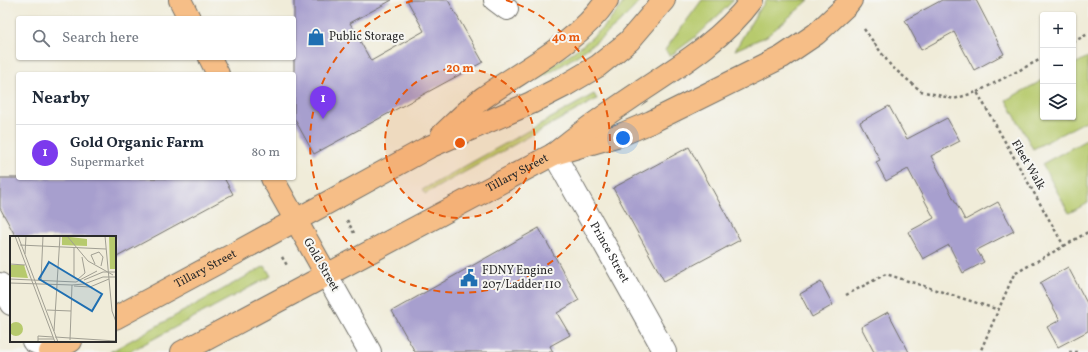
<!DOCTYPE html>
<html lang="en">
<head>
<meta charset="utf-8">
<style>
	body { margin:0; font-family:Vollkorn,serif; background:#f6f6f7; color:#1f2937 }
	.controls { position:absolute; right:12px; top:12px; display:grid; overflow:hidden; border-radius:4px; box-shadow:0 1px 3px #0004 }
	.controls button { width:36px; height:36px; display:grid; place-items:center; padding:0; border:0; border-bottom:1px solid #e0e1e3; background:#fff; color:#1f2937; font:20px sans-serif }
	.you { position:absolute; left:623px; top:138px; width:14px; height:14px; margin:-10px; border:3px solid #fff; border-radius:50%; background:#1a73e8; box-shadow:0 0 0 6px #1a73e833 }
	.badge { display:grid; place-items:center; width:26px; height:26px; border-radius:50%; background:#7c3aed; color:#fff; font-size:13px; font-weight:700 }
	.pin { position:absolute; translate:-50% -33px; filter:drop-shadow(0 1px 2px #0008) }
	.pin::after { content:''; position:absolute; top:21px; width:14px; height:12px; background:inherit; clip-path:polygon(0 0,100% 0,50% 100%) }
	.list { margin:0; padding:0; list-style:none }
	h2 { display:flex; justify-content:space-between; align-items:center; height:52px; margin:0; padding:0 16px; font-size:17px }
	h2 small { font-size:13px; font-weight:400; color:#747a83 }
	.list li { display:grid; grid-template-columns:26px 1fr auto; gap:12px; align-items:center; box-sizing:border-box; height:56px; padding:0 16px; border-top:1px solid #e0e1e3 }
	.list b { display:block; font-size:15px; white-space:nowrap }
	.list p { margin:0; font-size:13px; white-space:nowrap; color:#747a83 }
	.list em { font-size:13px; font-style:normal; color:#747a83 }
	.icon { flex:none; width:22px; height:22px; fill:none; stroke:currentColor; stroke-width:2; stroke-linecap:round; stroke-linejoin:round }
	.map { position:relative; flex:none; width:1088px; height:352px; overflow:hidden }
	.search { position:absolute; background:#fff; box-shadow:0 1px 3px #0004; left:16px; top:16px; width:280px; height:44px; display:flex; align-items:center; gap:10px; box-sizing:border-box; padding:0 14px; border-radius:4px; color:#747a83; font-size:15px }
	.panel { position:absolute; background:#fff; box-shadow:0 1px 3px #0004; left:16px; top:72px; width:280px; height:108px; border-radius:4px }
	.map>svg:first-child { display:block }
	.green { fill:#b7ca6d; stroke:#717a4c }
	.building { fill:#a79fce }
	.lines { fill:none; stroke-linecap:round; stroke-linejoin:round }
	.minor-casing { stroke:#706f68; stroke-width:24 }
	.major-casing { stroke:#706f68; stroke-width:24 }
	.highway-casing { stroke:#706f68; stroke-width:24 }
	.path { stroke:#706f68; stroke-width:2.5; stroke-dasharray:3 3; stroke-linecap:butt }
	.minor { stroke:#fff; stroke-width:22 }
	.major { stroke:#f6be87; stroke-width:22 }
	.highway { stroke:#f6be87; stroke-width:22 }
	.ring { fill:none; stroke:#e8590c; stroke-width:2; stroke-dasharray:7 5 }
	.labels { text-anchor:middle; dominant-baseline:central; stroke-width:4; stroke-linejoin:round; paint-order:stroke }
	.poi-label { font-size:12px; fill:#2b2b2b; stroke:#f6f6f2; text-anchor:start }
	.street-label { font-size:12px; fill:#2b2b2b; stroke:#f6f6f2 }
	.inset-road { fill:none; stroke:#a19f93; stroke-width:1 }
	.view { fill:#1f6fb2; fill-opacity:0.15; stroke:#1f6fb2; stroke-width:2 }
	.inset-edge { fill:none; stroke:#2b2b2b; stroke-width:2 }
	.centre { fill:#e8590c; stroke:#f6f6f2; stroke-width:2 }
	.ring-label { font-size:12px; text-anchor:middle; font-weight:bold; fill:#e8590c; stroke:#f6f6f2; stroke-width:4; stroke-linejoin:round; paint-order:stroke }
</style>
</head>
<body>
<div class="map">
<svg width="1088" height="352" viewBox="0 0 1088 352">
	<rect width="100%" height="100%" fill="#f6f6f2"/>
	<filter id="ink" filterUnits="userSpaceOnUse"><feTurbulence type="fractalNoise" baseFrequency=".025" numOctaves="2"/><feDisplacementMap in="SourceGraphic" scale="8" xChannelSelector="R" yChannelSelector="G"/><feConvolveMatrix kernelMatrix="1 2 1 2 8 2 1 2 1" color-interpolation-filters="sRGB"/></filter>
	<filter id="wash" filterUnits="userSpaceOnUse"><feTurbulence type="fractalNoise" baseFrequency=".012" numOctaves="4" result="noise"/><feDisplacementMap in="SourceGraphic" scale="16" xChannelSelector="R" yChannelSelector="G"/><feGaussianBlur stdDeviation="0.9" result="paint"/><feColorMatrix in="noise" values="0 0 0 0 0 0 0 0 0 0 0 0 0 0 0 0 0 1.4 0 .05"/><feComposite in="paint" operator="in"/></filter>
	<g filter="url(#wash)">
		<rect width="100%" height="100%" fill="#f0ecd9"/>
		<g class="green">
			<path d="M625 0H641C612 34 576 58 537 80L535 76C561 60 587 45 608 22 614 16 620 7 625 0Z"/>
			<path d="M702 0H734L698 35 670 56 665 50Z"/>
			<path d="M767 0H809L767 36 735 50 758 11Z"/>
			<path d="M1088 57V120L1033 149 1006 100 1043 80V117H1073V65Z"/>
			<path d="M594 94 597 99 425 194 422 190Z"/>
			<path d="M1088 139V203L1069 213 1042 164Z"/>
			<path d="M265 266 271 276 129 352H110Z"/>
		</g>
		<g id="blocks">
			<g class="building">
				<path d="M294 0H392L350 23 371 61 424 31 407 0H448L483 62 314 154 294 118Z"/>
				<path d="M942 0H976L1004 54 974 70 954 32 921 50 905 20Z"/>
				<path d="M889 106 907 139 947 118 960 141 931 156 965 220 998 202 1014 231 977 250 984 262 963 273 949 245 923 259 908 232 934 218 908 169 886 181 876 162 880 160 860 122Z"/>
				<path d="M689 147 740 240 664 281 613 188Z"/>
				<path d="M0 178H224L233 194 115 258V237H16L0 208Z"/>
				<path d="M539 228 579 300 557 313 570 335 550 346 553 352H415L392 311Z"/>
				<path d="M1068 267 1088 305V331L1058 347 1047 327 1060 320 1040 283Z"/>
				<path d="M821 282 833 305 812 317 800 294Z"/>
				<path d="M888 312 909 352H874L861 327Z"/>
			</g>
		</g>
	</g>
	<g filter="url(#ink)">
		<use href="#blocks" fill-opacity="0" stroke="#706f68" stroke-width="1"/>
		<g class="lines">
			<g class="minor-casing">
				<g id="minor">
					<path d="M495 0 507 9"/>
					<path id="s1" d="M554 154 665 352"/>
					<path d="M326 274 370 352"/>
					<path d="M0 284 11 304"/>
					<path d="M33 341 53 350"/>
				</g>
			</g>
			<g class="major-casing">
				<g id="major">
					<path d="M180 0 189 18"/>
					<path d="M210 58 218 74"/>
					<path d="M554 154 620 135 651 122 782 57 816 34 847 5 851 0"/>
					<path d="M272 178 326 274"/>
				</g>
			</g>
			<g class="highway-casing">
				<g id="highway">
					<path d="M442 135C455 123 468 109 483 98 525 68 577 44 607 0"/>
					<path id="s2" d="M115 318 234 254 429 147 531 103 564 86 598 66 629 41 664 0"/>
					<path d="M50 352 71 341"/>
					<path id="s3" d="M182 352 554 154C579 134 604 116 631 98 674 69 720 43 752 0"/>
				</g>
			</g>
			<g class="path">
				<path d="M864 29 891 66 921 91 954 99 977 92 1064 246 1014 274 980 352"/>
				<path d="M1073 42 1088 34"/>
				<path d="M977 92 1043 58"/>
				<path d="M347 220 354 233"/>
				<path d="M1064 246 1088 232"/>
				<path d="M282 257 288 267"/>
				<path d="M846 295 886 274 999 310"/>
				<path d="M1069 352H1077"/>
			</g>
			<use href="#minor" class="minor"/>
			<use href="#major" class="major"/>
			<use href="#highway" class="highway"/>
		</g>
	</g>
	<circle cx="460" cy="143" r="75" fill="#e8590c" fill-opacity=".12"/>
	<g class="ring">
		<circle cx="460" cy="143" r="75"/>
		<path d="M506 0A150 150 0 1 1 414 0"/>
	</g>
	<defs>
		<g id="shop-bare" transform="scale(1.38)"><path d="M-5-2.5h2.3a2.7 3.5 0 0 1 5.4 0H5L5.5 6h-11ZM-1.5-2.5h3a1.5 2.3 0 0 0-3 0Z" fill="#1f6fb2" stroke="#f6f6f2" stroke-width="2.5" paint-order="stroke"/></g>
		<g id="civic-bare" transform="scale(1.38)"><path d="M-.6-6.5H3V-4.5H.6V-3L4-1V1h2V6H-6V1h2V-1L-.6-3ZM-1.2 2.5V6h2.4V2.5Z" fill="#1f6fb2" stroke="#f6f6f2" stroke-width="2.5" paint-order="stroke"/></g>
	</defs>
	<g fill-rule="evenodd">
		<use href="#shop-bare" x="316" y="37"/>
		<use href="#civic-bare" x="469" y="278"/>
	</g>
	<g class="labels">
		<g class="poi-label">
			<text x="329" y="37">Public Storage</text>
			<text x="482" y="271">FDNY Engine<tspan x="482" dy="14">207/Ladder 110</tspan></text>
		</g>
		<g class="street-label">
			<text transform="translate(1028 165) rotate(60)">Fleet Walk</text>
			<text stroke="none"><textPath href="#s3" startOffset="380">Tillary Street</textPath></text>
			<text stroke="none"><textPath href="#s1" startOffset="113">Prince Street</textPath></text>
			<text transform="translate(321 265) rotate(60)">Gold Street</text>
			<text stroke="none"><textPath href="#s2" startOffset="103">Tillary Street</textPath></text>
		</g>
	</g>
	<g transform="translate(10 236)">
		<rect width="106" height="106" fill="#f0ecd9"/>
		<path d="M52 0 77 3V10L52 9ZM99 0H106V33H100ZM0 29H14L18 42 0 41ZM-1 93a7 7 0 1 1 14 0a7 7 0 1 1-14 0Z" fill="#b7ca6d"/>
		<path class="inset-road" d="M5 0 45 106M8 0 48 106M57 0 78 25 103 39M95 0 102 75 106 86M10 9 96 13M15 18 16 0M0 28 15 29M85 28 81 19 89 16 93 21 91 30M64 41V11M0 43 66 46 87 35M31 44 33 0M67 44 75 37 72 21M74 44 93 36H106M0 47 62 49 74 48 93 41H106M47 48 50 0M64 50 80 51 99 43M37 74 61 75M44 95 47 49M45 101 106 105M28 103H44M60 104 62 49M28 106V100L43 101"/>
		<path class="view" d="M39 26 92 58 82 75 29 43Z"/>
		<rect width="106" height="106" class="inset-edge"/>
	</g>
	<circle cx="460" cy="143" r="6" class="centre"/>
	<g class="ring-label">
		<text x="566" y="41">40 m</text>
		<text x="460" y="72">20 m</text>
	</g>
</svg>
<div class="controls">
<button>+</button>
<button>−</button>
<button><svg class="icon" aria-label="layers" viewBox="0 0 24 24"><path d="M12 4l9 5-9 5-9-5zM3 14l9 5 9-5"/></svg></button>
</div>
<div class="you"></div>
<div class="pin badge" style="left:323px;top:119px">1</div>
<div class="search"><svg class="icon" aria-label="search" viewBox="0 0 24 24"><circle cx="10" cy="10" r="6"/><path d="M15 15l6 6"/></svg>Search here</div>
<section class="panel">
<h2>Nearby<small></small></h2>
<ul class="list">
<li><span class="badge">1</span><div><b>Gold Organic Farm</b><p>Supermarket</p></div><em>80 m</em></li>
</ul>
</section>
</div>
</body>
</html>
